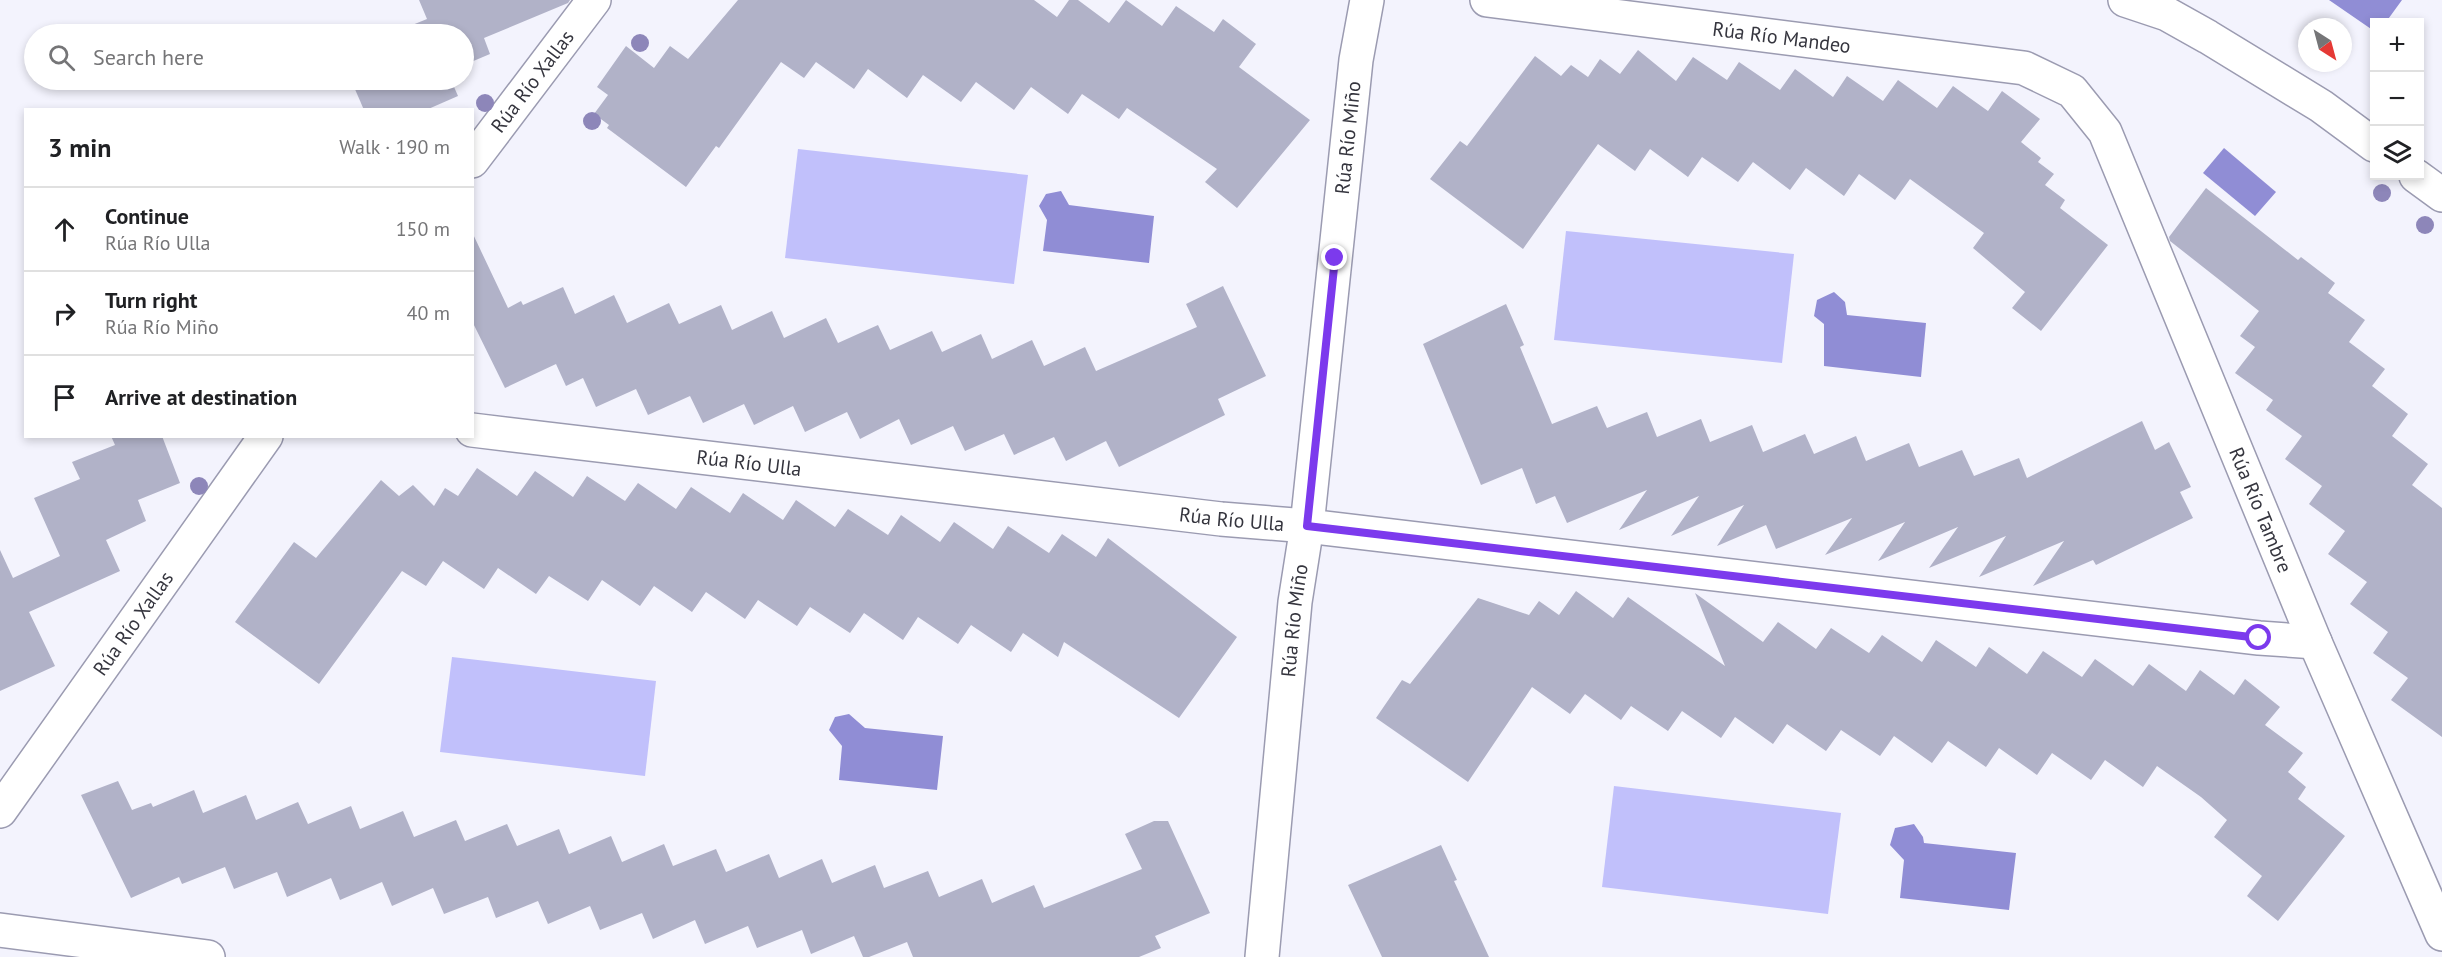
<!DOCTYPE html>
<html lang="en">
<head>
<meta charset="utf-8">
<style>
	body { margin:0; font-family:"PT Sans",sans-serif; background:#f6f6f6; color:#202124 }
	.controls { position:absolute; right:18px; top:18px; display:grid; overflow:hidden; border-radius:0px; box-shadow:0 3px 9px #0003 }
	.controls button { width:54px; height:54px; display:grid; place-items:center; padding:0; border:0; border-bottom:2px solid #e0e0e0; background:#fff; color:#202124; font:30px sans-serif }
	.compass { position:absolute; left:2298px; top:18px; width:54px; height:54px; border-radius:50%; background:#fff; box-shadow:0 3px 9px #0003; rotate:144deg }
	.stop { position:absolute; width:18px; height:18px; margin:-14px; border:4px solid #7c3aed; border-radius:50%; background:#fff }
	.stop.end { background:#7c3aed; border-color:#fff; box-shadow:0 2px 6px #0008 }
	.list { margin:0; padding:0; list-style:none }
	h2 { display:flex; justify-content:space-between; align-items:center; height:78px; margin:0; padding:0 24px; font-size:26px }
	h2 small { font-size:20px; font-weight:400; color:#757577 }
	.list li { display:grid; grid-template-columns:39px 1fr auto; gap:18px; align-items:center; box-sizing:border-box; height:84px; padding:0 24px; border-top:2px solid #e0e0e0 }
	.list b { display:block; font-size:22px; white-space:nowrap }
	.list p { margin:0; font-size:20px; white-space:nowrap; color:#757577 }
	.list em { font-size:20px; font-style:normal; color:#757577 }
	.icon { flex:none; width:33px; height:33px; fill:none; stroke:currentColor; stroke-width:2; stroke-linecap:round; stroke-linejoin:round }
	.map { position:relative; flex:none; width:2442px; height:957px; overflow:hidden }
	.search { position:absolute; background:#fff; box-shadow:0 3px 9px #0003; left:24px; top:24px; width:450px; height:66px; display:flex; align-items:center; gap:15px; box-sizing:border-box; padding:0 21px; border-radius:33px; color:#757577; font-size:22px }
	.panel { position:absolute; background:#fff; box-shadow:0 3px 9px #0003; left:24px; top:108px; width:450px; height:330px; border-radius:0px }
	.map>svg:first-child { display:block }
	.green { fill:#c1c0fb }
	.water { fill:#908dd5 }
	.building { fill:#b1b2c8 }
	.lines { fill:none; stroke-linecap:round; stroke-linejoin:round }
	.minor-casing { stroke:#9b9bb1; stroke-width:36 }
	.tertiary-casing { stroke:#9b9bb1; stroke-width:36 }
	.minor { stroke:#fff; stroke-width:33 }
	.tertiary { stroke:#fff; stroke-width:33 }
	.tree { fill:#8d86b9 }
	.route { stroke:#7c3aed; stroke-width:8 }
	.labels { text-anchor:middle; dominant-baseline:central; stroke-width:5; stroke-linejoin:round; paint-order:stroke }
	.street-label { font-size:20px; fill:#35353e; stroke:#fff }
</style>
</head>
<body>
<div class="map">
<svg width="2442" height="957" viewBox="0 0 2442 957">
	<rect width="100%" height="100%" fill="#f3f3fd"/>
	<g class="green">
		<path d="M798 149 1028 175 1014 284 785 258Z"/>
		<path d="M1566 231 1794 254 1782 363 1554 340Z"/>
		<path d="M452 657 656 681 645 776 440 752Z"/>
		<path d="M1614 786 1841 813 1828 914 1602 887Z"/>
	</g>
	<g class="water">
		<path d="M2329 0H2402L2386 22H2374V31Z"/>
		<path d="M2224 148 2276 192 2255 216 2203 173Z"/>
		<path d="M1061 191 1069 205 1154 216 1149 263 1043 251 1047 220 1039 206 1046 194Z"/>
		<path d="M1834 292 1845 302 1847 315 1926 323 1921 377 1824 366V324L1814 316 1817 300Z"/>
		<path d="M849 714 865 728 943 736 937 790 839 780 842 746 829 730 835 717Z"/>
		<path d="M1914 824 1923 837 1924 843 2016 853 2009 910 1900 898 1904 860 1890 845 1895 828Z"/>
	</g>
	<g class="building">
		<path d="M419 0H570L568 3 484 38 490 54 464 65V34H390L427 19Z"/>
		<path d="M738 0H1034L1057 17 1069 0H1078L1109 23 1126 0 1162 26 1176 6 1214 32 1223 19 1256 44 1239 67 1310 120 1237 208 1205 182 1217 169 1127 108 1119 119 1082 94 1068 114 1031 87 1014 110 976 82 961 102 923 75 907 98 868 69 854 89 816 62 804 78 781 62 719 148 716 146 686 187 607 128 609 125 594 114 608 95 597 87 626 46 654 68 670 46 688 59Z"/>
		<path d="M1638 50 1676 81 1693 57 1727 80 1739 62 1780 90 1795 69 1833 97 1847 76 1883 101 1898 80 1937 108 1953 86 1988 111 2002 91 2040 119 2021 142 2041 158 2038 162 2054 174 2045 185 2065 200 2060 208 2108 245 2041 331 2012 308 2025 292 1973 248 1984 233 1910 179 1895 200 1859 174 1844 196 1806 168 1790 190 1753 162 1738 182 1702 157 1688 177 1650 149 1635 171 1598 144 1523 249 1430 179 1460 141 1467 146 1535 56 1561 76 1571 65 1588 77 1600 59 1620 74Z"/>
		<path d="M351 80H451L458 96 426 110H364Z"/>
		<path d="M2206 188 2298 260 2301 257 2335 283 2328 293 2365 320 2349 342 2385 369 2372 386 2408 414 2392 436 2428 464 2412 485 2442 508V737L2391 700 2408 678 2373 653 2388 632 2350 604 2367 582 2328 554 2345 531 2309 504 2322 486 2285 459 2302 436 2266 410 2273 400 2235 373 2255 347 2240 336 2259 311 2170 241 2169 237Z"/>
		<path d="M472 232 508 308 521 301 523 305 563 287 575 314 614 295 627 323 669 303 679 324 721 305 732 330 772 311 784 338 826 318 838 343 878 325 890 350 932 331 942 352 981 334 992 359 1032 340 1044 366 1085 347 1096 371 1197 327 1186 304 1223 286 1266 376 1218 399 1225 415 1119 467 1106 441 1066 461 1054 437 1014 455 1004 434 965 451 953 426 911 445 899 419 860 439 847 412 805 432 793 406 754 425 744 404 703 423 690 396 648 415 636 389 596 407 583 378 566 386 556 364 505 388 472 321Z"/>
		<path d="M1506 304 1524 345 1520 347 1552 424 1597 406 1607 428 1647 412 1657 437 1701 419 1710 442 1752 425 1763 452 1805 434 1814 454 1856 436 1866 461 1909 443 1919 467 1962 450 1974 476 2019 458 2027 478 2142 421 2155 450 2169 442 2191 487 2180 492 2193 518 2096 565 2093 560 2033 586 2064 541 1979 577 2006 536 1929 568 1958 527 1878 561 1905 522 1825 555 1852 518 1776 549 1766 525 1717 546 1744 505 1671 536 1699 496 1619 530 1647 490 1567 523 1555 496 1536 504 1522 468 1481 485 1423 344Z"/>
		<path d="M111 436H162L180 483 138 500 146 521 106 540 120 571 29 612 55 666 0 691V550L13 578 60 556 34 498 80 479 72 462 115 445Z"/>
		<path d="M477 468 517 496 535 471 573 497 587 476 625 501 638 483 676 509 691 487 730 513 743 493 783 520 796 500 835 527 848 509 888 535 901 515 940 542 954 522 993 549 1008 526 1049 553 1062 534 1096 557 1108 538 1237 637 1179 718 1064 642 1058 657 1023 633 1011 652 971 625 958 644 918 617 903 640 864 613 850 633 810 607 797 626 758 600 745 619 706 592 692 612 654 586 640 606 602 580 588 601 549 576 536 594 498 568 484 589 443 561 426 586 402 571 319 684 235 622 294 542 316 558 381 480 399 496 413 485 434 506 445 488 458 496Z"/>
		<path d="M1576 591 1613 618 1628 597 1725 666 1695 593 1763 642 1778 622 1816 649 1831 628 1869 653 1882 635 1922 662 1936 640 1976 667 1989 647 2027 674 2043 651 2082 677 2095 659 2133 686 2149 664 2186 691 2200 670 2234 695 2245 679 2280 707 2265 725 2303 753 2288 772 2306 787 2298 799 2345 836 2278 921 2247 896 2262 876 2214 837 2227 820 2201 797 2157 766 2143 787 2105 760 2091 780 2052 753 2037 775 1999 748 1986 767 1948 741 1932 763 1894 736 1880 756 1841 730 1826 751 1787 724 1773 744 1735 717 1721 738 1682 711 1668 731 1631 706 1621 720 1585 694 1570 714 1532 687 1468 782 1376 718 1402 680 1410 684 1478 598 1529 615 1539 601 1559 615Z"/>
		<path d="M118 781 132 810 151 803 153 807 194 790 203 813 246 795 256 820 298 802 308 824 351 806 360 829 403 811 414 837 456 820 465 841 507 824 517 846 559 829 569 854 611 836 622 862 664 844 673 866 716 849 726 872 769 854 779 878 822 859 832 883 875 865 884 888 928 871 939 897 982 879 992 903 1034 885 1044 908 1142 869 1125 834 1154 821H1168L1210 913 1155 936 1161 948 1139 957H913L907 942 869 957H863L854 936 811 954 802 930 757 948 748 926 705 944 695 920 653 939 642 913 600 930 590 906 548 924 538 901 496 918 488 897 444 914 433 888 392 906 382 882 340 900 331 878 287 897 277 872 234 889 225 867 182 884 179 877 131 898 81 795Z"/>
		<path d="M1441 845 1457 880 1454 881 1489 957H1382L1348 885Z"/>
	</g>
	<g class="lines">
		<g class="minor-casing">
			<g id="minor">
				<path id="s1" d="M1487 0 2024 68 2072 91 2105 132 2315 642 2442 934"/>
				<path id="s2" d="M472 161 594 0"/>
				<path id="s3" d="M472 430 1221 519 1307 526 2259 638 2315 642"/>
				<path id="s4" d="M0 811 266 436"/>
				<path d="M0 930 208 957"/>
				<path id="s5" d="M1262 957 1295 602 1307 526 1356 60 1367 0"/>
			</g>
		</g>
		<g class="tertiary-casing">
			<g id="tertiary">
				<path d="M2125 0 2167 14 2208 37 2321 106 2374 145"/>
				<path d="M2416 176 2442 195"/>
			</g>
		</g>
		<use href="#minor" class="minor"/>
		<use href="#tertiary" class="tertiary"/>
	</g>
	<g class="tree">
		<circle cx="640" cy="43" r="9"/>
		<circle cx="485" cy="103" r="9"/>
		<circle cx="592" cy="121" r="9"/>
		<circle cx="2382" cy="193" r="9"/>
		<circle cx="2425" cy="225" r="9"/>
		<circle cx="199" cy="486" r="9"/>
	</g>
	<g class="lines">
		<path class="route" d="M1335 258 1307 526 2259 638"/>
	</g>
	<g class="labels">
		<g class="street-label">
			<text stroke="none"><textPath href="#s1" startOffset="297">Rúa Río Mandeo</textPath></text>
			<text stroke="none"><textPath href="#s2" startOffset="100">Rúa Río Xallas</textPath></text>
			<text stroke="none"><textPath href="#s5" startOffset="824">Rúa Río Miño</textPath></text>
			<text stroke="none"><textPath href="#s3" startOffset="279">Rúa Río Ulla</textPath></text>
			<text stroke="none"><textPath href="#s1" startOffset="1056">Rúa Río Tambre</textPath></text>
			<text stroke="none"><textPath href="#s3" startOffset="765">Rúa Río Ulla</textPath></text>
			<text stroke="none"><textPath href="#s5" startOffset="338">Rúa Río Miño</textPath></text>
			<text stroke="none"><textPath href="#s4" startOffset="230">Rúa Río Xallas</textPath></text>
		</g>
	</g>
</svg>
<div class="controls">
<button>+</button>
<button>−</button>
<button><svg class="icon" aria-label="layers" viewBox="0 0 24 24"><path d="M12 4l9 5-9 5-9-5zM3 14l9 5 9-5"/></svg></button>
</div>
<svg class="compass" viewBox="-18 -18 36 36"><path d="M0-13l5 13h-10z" fill="#e53935"/><path d="M0 13l5-13h-10z" fill="#757577"/></svg>
<div class="stop" style="left:2259px;top:638px"></div>
<div class="stop end" style="left:1335px;top:258px"></div>
<div class="search"><svg class="icon" aria-label="search" viewBox="0 0 24 24"><circle cx="10" cy="10" r="6"/><path d="M15 15l6 6"/></svg>Search here</div>
<section class="panel">
<h2>3 min<small>Walk · 190 m</small></h2>
<ul class="list">
<li><svg class="icon" aria-label="ahead" viewBox="0 0 24 24"><path d="M12 20V5M6 11l6-6 6 6"/></svg><div><b>Continue</b><p>Rúa Río Ulla</p></div><em>150 m</em></li>
<li><svg class="icon" aria-label="right" viewBox="0 0 24 24"><path d="M7 20v-9h11M14 6l5 5-5 5"/></svg><div><b>Turn right</b><p>Rúa Río Miño</p></div><em>40 m</em></li>
<li><svg class="icon" aria-label="arrive" viewBox="0 0 24 24"><path d="M6 21V4h12l-3 4 3 4H6"/></svg><div><b>Arrive at destination</b></div></li>
</ul>
</section>
</div>
</body>
</html>
